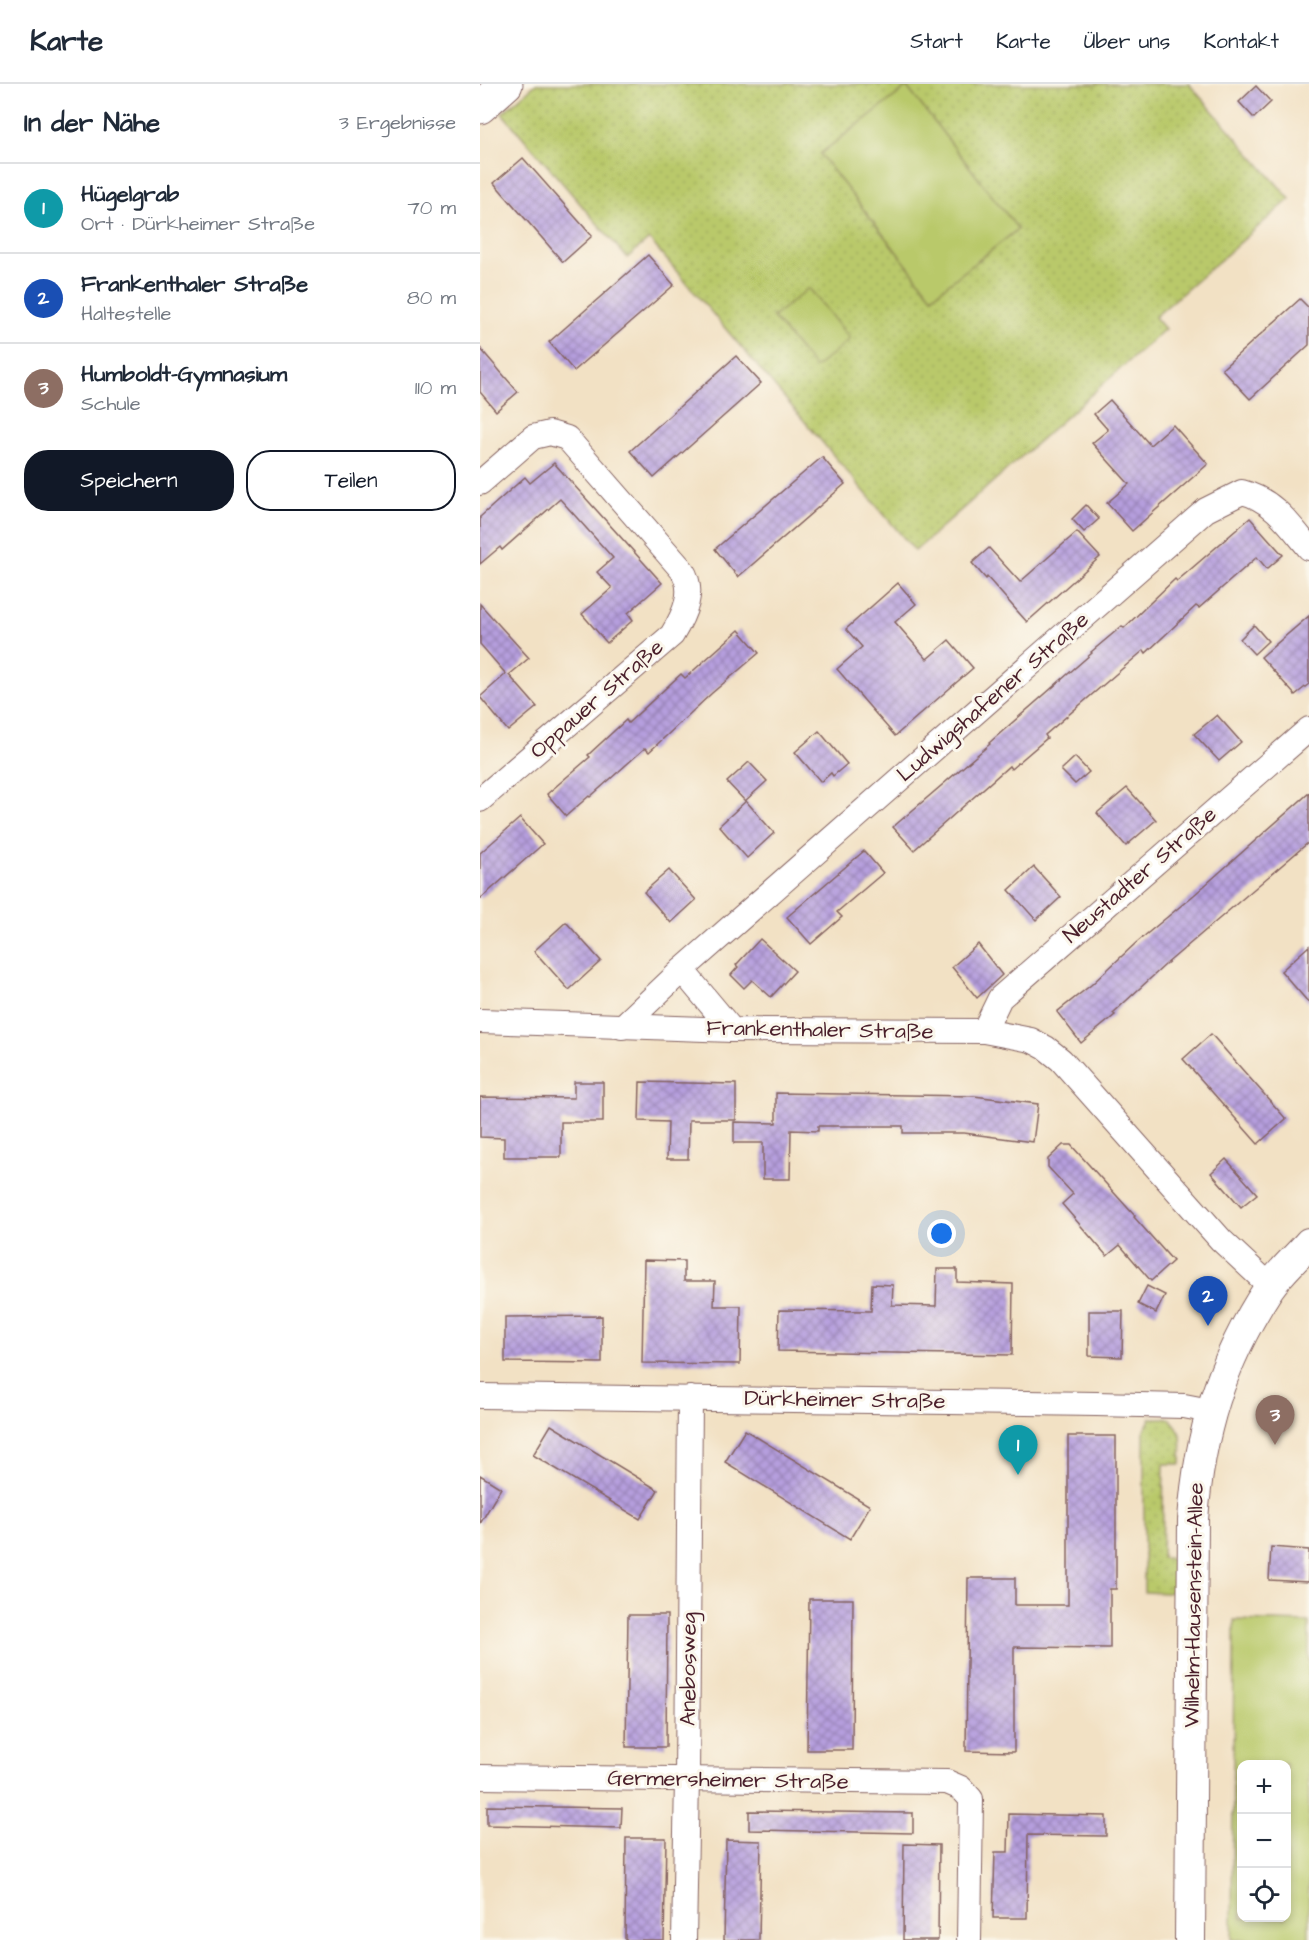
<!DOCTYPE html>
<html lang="de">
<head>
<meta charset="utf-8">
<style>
	body { margin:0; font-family:"Architects Daughter",sans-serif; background:#f2f2f3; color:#1f2937 }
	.controls { position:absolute; right:18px; bottom:18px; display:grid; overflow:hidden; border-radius:12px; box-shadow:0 3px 9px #0003 }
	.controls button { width:54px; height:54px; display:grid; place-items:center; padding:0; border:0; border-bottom:2px solid #e0e1e3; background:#fff; color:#1f2937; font:30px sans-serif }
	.you { position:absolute; left:462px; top:1150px; width:21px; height:21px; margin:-15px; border:4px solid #fff; border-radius:50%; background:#1a73e8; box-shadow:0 0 0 9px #1a73e833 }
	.badge { display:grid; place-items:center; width:39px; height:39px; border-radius:50%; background:#111827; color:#fff; font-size:20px; font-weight:700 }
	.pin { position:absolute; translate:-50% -50px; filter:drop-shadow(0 2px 3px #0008) }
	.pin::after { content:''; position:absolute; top:32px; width:21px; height:18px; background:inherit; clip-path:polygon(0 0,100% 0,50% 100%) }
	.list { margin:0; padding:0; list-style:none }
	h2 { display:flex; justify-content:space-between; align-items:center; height:78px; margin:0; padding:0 24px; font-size:26px }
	h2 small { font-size:20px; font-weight:400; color:#747a83 }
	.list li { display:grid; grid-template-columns:39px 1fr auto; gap:18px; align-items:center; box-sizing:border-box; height:90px; padding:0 24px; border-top:2px solid #e0e1e3 }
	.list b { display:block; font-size:22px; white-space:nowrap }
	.list p { margin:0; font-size:20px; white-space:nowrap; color:#747a83 }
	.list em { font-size:20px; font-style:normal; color:#747a83 }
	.actions { display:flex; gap:12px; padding:18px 24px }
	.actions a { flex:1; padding:14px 0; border:2px solid #111827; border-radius:24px; text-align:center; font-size:21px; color:#111827 }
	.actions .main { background:#111827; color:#fff }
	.icon { flex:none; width:33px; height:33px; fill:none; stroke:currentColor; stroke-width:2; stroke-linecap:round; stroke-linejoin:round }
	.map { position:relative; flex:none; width:829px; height:1856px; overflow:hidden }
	header { display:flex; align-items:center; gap:36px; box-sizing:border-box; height:84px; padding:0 30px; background:#fff; border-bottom:2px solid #e0e1e3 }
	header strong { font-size:28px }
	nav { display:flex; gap:33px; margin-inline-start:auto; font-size:21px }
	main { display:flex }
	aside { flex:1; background:#fff }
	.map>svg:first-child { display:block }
	.grass { fill:url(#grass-dots); stroke:#82744b; stroke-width:1.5 }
	.garden { fill:#b9c96b; stroke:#82744b; stroke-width:1.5; fill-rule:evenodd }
	.building { fill:url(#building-cross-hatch) }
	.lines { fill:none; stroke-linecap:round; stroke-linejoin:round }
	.minor-casing { stroke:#856361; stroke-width:26 }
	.tertiary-casing { stroke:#856361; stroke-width:32 }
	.secondary-casing { stroke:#856361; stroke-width:35 }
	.minor { stroke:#fff; stroke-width:24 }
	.tertiary { stroke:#fff; stroke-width:30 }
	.secondary { stroke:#fff; stroke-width:33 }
	.labels { text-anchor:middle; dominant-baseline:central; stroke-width:6; stroke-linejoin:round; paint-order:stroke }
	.street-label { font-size:22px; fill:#4a1f2b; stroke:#fbf7ec }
</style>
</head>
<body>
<header>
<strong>Karte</strong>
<nav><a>Start</a><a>Karte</a><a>Über uns</a><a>Kontakt</a></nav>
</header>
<main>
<aside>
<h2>In der Nähe<small>3 Ergebnisse</small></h2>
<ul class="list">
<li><span class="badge" style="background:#0f9aa8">1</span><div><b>Hügelgrab</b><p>Ort · Dürkheimer Straße</p></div><em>70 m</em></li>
<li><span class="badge" style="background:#1a4fb4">2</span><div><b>Frankenthaler Straße</b><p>Haltestelle</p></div><em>80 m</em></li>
<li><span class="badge" style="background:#8d6e63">3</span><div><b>Humboldt-Gymnasium</b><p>Schule</p></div><em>110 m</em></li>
</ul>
<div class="actions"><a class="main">Speichern</a><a>Teilen</a></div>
</aside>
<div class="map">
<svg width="829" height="1856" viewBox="0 0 829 1856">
	<defs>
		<pattern id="grass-dots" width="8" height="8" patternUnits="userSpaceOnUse" patternTransform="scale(1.5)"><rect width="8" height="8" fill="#b9c96b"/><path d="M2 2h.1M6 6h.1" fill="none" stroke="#a1ac5d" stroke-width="1.8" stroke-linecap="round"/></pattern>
		<pattern id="building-cross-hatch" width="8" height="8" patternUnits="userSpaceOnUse" patternTransform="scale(1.5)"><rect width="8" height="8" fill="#b69fde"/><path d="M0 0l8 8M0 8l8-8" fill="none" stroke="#9681b4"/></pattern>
	</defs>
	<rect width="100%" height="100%" fill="#fbf7ec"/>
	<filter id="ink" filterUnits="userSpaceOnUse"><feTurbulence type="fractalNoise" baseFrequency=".0167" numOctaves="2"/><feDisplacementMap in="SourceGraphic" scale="12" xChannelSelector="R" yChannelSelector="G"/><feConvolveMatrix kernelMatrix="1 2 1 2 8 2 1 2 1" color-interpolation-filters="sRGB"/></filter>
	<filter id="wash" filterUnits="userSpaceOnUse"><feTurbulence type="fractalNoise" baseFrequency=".008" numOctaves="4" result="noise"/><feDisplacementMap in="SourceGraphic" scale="24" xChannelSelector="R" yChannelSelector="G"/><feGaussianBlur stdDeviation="1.35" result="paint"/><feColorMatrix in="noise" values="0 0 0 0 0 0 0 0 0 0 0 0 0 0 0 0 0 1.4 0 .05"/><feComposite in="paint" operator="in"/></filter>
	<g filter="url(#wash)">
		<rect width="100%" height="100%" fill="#f2e1c4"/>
		<g class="grass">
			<path d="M56 0H709L810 115 675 233 685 245 435 467 169 155 147 174 22 29Z"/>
			<path d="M671 1334H689C706 1349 701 1359 701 1380H684L682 1474 699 1475 698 1506 687 1509 664 1508V1346Z"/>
		</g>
		<g class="garden">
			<path d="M427 3 538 145 452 213 340 70Z"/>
			<path d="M329 204 370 255 335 284 293 233Z"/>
			<path d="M754 1536 829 1538V1856H752ZM762 1680H806V1834H762Z"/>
		</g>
		<g id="blocks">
			<g class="building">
				<path d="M776 2 791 18 774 34 759 18Z"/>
				<path d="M43 74 112 152 83 178 14 99Z"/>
				<path d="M168 171 194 201 94 287 69 258Z"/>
				<path d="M820 215 829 224V261L770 315 742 285Z"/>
				<path d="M0 264 38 308 16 327 0 308Z"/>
				<path d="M256 272 281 299 174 394 150 367Z"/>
				<path d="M630 316 670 361 693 341 728 380 652 447 627 419 649 400 612 359 628 346 614 330Z"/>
				<path d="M342 373 365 400 258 493 235 465Z"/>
				<path d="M74 379 182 499 148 529 153 536 127 559 102 530 132 504 117 488 133 474 80 415 22 466 20 463 0 480V433L45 393 50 399Z"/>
				<path d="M606 421 619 435 604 448 592 435Z"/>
				<path d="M770 434 803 471 787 485 777 473 719 524 716 522 666 569 664 566 565 651 567 654 531 685 529 682 434 766 413 743 510 660 509 659 612 569 611 568 642 542 644 544 695 495 697 497Z"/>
				<path d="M597 448 620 473 547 538 507 493 506 495 492 479 509 464 540 498Z"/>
				<path d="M418 499 436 520 415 538 447 575 469 556 493 584 415 652 357 585 382 563 366 545Z"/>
				<path d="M0 520 49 574 29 591 57 623 28 647 0 613 26 590 0 560Z"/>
				<path d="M829 532V600L815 611 781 573Z"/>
				<path d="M774 541 788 557 774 570 760 555Z"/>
				<path d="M259 546 279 569 232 609 169 668 165 664 110 713 109 712 86 732 67 710 110 673 108 671 146 636 148 639 201 590 205 594Z"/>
				<path d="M737 631 761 658 739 677 714 650Z"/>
				<path d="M339 647 367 680 353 692 351 689 341 698 315 668Z"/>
				<path d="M595 673 609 688 595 700 581 686Z"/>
				<path d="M269 678 287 697 265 717 247 698Z"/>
				<path d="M647 704 676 736 646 762 617 729Z"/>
				<path d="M829 709V758L685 881 633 929 635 931 601 959 577 928 611 901 657 858 714 811Z"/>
				<path d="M266 717 294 749 267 774 239 742Z"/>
				<path d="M40 734 63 760 0 815V769Z"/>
				<path d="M384 767 403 789 357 828 362 833 331 860 307 833Z"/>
				<path d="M554 783 581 813 556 836 529 806Z"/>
				<path d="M189 786 216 816 191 839 164 808Z"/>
				<path d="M86 838 121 877 89 906 54 867Z"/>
				<path d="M280 855 315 887 291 913 272 896 264 904 251 891 258 883 256 881Z"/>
				<path d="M498 860 522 891 497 914 472 883Z"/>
				<path d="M829 862V919L801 887Z"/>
				<path d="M731 950 806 1035 778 1060 703 975Z"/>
				<path d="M94 998H123V1038H81V1073H24V1054L0 1053V1013L94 1014Z"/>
				<path d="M160 998 256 1000V1036H209L208 1075H187L188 1038 159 1037Z"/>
				<path d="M296 1009 494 1012 558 1020 553 1058 484 1049H423V1042H338V1047L311 1046 310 1095H283V1059H254V1038L296 1039Z"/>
				<path d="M583 1061H591L655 1132 654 1133 693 1177 671 1197 640 1161 627 1172 582 1120 593 1110 568 1083V1075Z"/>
				<path d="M746 1075 777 1110 761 1123 731 1089Z"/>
				<path d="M164 1176 204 1177V1197H235L234 1222H261L260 1280 162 1279Z"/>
				<path d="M457 1185H477V1198L533 1200 532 1271 298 1267 299 1226 391 1227 392 1200 413 1201 412 1221 456 1222Z"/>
				<path d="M667 1202 685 1211 676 1229 658 1220Z"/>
				<path d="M609 1227H643L642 1273 609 1272Z"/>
				<path d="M122 1232V1279L25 1278V1233Z"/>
				<path d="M71 1341 178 1406 160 1435 53 1371Z"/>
				<path d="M265 1346 390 1422 370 1455 245 1378Z"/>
				<path d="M588 1352H636V1505H630V1564L534 1563V1668L486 1667 488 1494H535V1521H588Z"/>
				<path d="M0 1391 21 1404 0 1440Z"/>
				<path d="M791 1463 829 1466 828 1498 789 1496Z"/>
				<path d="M329 1515H373L372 1666H327Z"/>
				<path d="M148 1531H187L186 1663H146Z"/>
				<path d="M7 1722 142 1724 141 1744 7 1741Z"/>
				<path d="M269 1727 433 1729V1749L269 1746Z"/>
				<path d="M529 1730 626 1732V1752L548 1751 547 1834H513L515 1768H528Z"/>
				<path d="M146 1754H186L184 1856H145Z"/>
				<path d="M246 1756 281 1757 279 1856H244Z"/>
				<path d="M424 1760 459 1761 458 1856H423Z"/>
			</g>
		</g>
	</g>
	<g filter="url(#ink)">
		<use href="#blocks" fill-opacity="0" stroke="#856361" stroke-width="1.5"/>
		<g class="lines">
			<g class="minor-casing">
				<g id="minor">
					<path d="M0 399 53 353 70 349 87 354 202 486C216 507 204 531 192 551L0 716"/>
					<path d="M202 886 252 946"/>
					<path d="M0 937 252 946 504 947 551 956 566 964 581 976 741 1156 790 1202"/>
					<path d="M142 943 202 886 726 426 762 408C793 416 809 440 829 464"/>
					<path d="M504 947 520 914 829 645"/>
					<path d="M0 1312 616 1320 704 1322 730 1327"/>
					<path d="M0 1693 467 1698 481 1704 491 1715 489 1856"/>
					<path d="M204 1856 207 1695 210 1314"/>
				</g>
			</g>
			<g class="tertiary-casing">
				<path id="tertiary" d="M710 1856 713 1436C719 1350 741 1277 789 1204 800 1188 816 1174 829 1159"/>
			</g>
			<g class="secondary-casing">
				<path id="secondary" d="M0 23 26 0"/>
			</g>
			<use href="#minor" class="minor"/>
			<use href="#tertiary" class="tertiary"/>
			<use href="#secondary" class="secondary"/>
		</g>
	</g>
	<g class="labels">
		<g class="street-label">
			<text transform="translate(513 613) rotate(-41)">Ludwigshafener Straße</text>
			<text transform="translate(117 615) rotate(-41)">Oppauer Straße</text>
			<text transform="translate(660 791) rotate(-41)">Neustadter Straße</text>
			<text transform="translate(340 946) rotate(1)">Frankenthaler Straße</text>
			<text transform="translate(365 1316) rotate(1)">Dürkheimer Straße</text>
			<text transform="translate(714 1521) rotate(-89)">Wilhelm-Hausenstein-Allee</text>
			<text transform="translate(208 1585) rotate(-90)">Anebosweg</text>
			<text transform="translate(248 1696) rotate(1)">Germersheimer Straße</text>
		</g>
	</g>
</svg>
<div class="controls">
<button>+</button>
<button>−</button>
<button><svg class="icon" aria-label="locate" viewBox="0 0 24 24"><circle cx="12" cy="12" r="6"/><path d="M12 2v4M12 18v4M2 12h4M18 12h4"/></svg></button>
</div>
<div class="you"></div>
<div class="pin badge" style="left:538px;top:1391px;background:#0f9aa8">1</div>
<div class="pin badge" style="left:728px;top:1242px;background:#1a4fb4">2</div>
<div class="pin badge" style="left:795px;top:1361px;background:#8d6e63">3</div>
</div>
</main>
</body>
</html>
